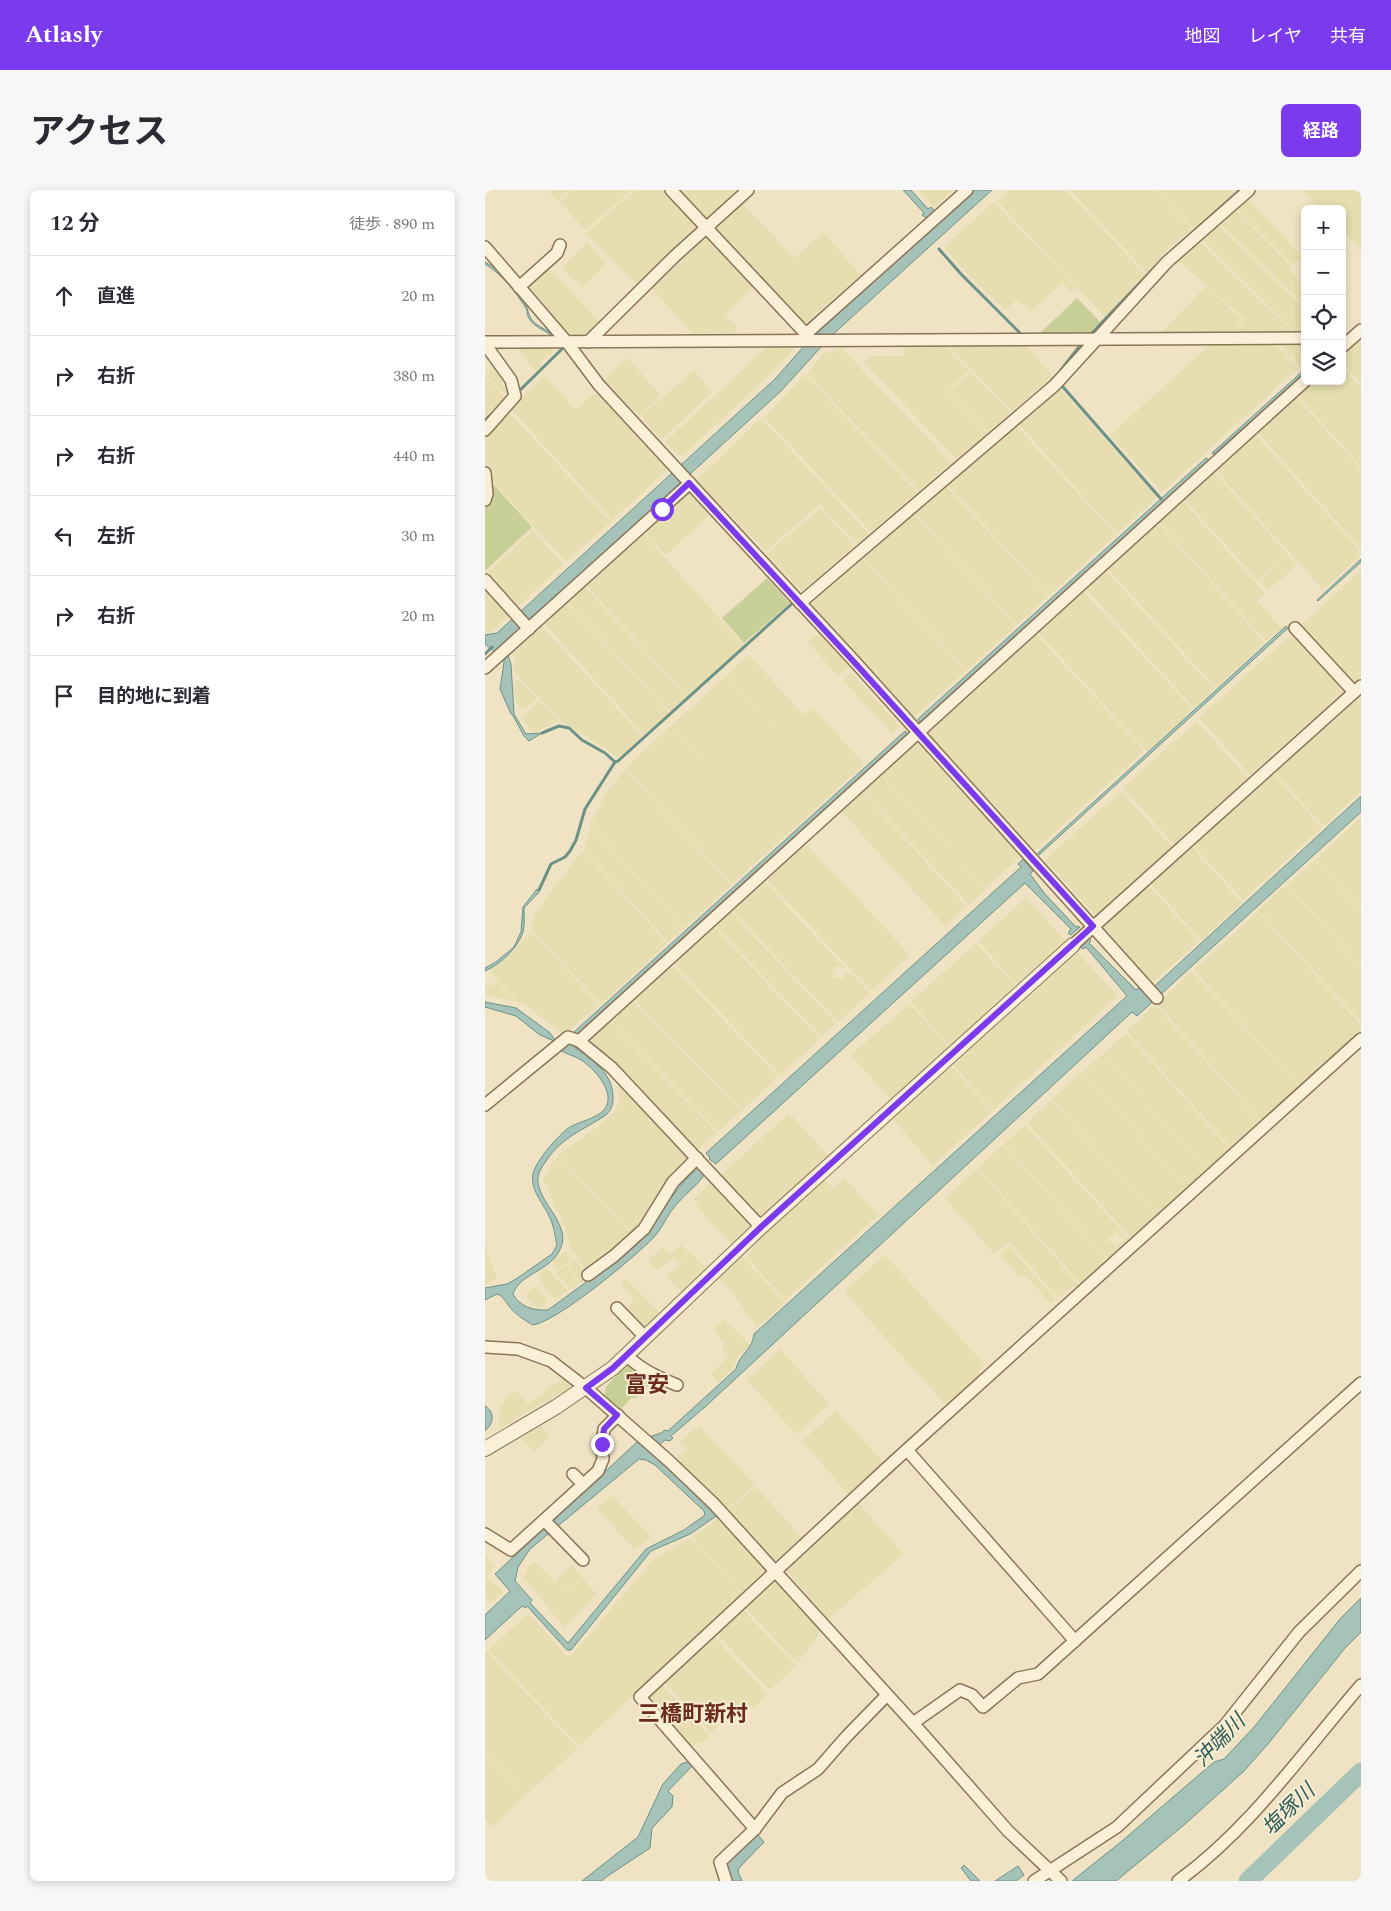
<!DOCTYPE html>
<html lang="ja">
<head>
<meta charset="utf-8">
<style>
	body { margin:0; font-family:Spectral,"Noto Sans JP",serif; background:#f7f7f7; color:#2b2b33 }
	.controls { position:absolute; right:15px; top:15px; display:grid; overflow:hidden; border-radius:8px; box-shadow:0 2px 8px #0003 }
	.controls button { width:45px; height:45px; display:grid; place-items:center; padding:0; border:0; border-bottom:1px solid #e1e1e2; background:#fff; color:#2b2b33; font:25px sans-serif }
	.stop { position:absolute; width:15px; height:15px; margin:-11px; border:4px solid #7c3aed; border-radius:50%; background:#fff }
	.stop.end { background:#7c3aed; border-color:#fff; box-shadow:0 1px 5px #0008 }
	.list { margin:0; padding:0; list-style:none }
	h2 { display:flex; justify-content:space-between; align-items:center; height:65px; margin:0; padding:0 20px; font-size:21px }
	h2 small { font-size:16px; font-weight:400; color:#7c7c81 }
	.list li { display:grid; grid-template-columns:32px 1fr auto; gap:15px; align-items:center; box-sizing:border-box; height:80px; padding:0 20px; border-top:1px solid #e1e1e2 }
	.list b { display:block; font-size:19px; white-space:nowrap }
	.list em { font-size:16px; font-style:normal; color:#7c7c81 }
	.icon { flex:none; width:28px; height:28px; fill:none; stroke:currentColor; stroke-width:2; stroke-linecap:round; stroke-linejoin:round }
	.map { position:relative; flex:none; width:876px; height:1691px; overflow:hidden; border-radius:8px }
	header { display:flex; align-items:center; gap:30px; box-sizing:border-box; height:70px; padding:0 25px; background:#7c3aed; color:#fff }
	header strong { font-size:24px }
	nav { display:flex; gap:28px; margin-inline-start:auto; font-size:18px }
	.intro { display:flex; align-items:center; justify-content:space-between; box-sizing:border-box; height:120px; padding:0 30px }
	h1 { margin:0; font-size:35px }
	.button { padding:12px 22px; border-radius:8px; background:#7c3aed; color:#fff; font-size:18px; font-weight:700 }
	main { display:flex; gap:30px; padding:0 30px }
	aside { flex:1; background:#fff; border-radius:8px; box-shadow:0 2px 8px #0003 }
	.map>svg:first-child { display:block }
	.farmland { fill:#e6deb0; fill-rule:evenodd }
	.green { fill:#c8cf97 }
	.water { fill:#a6c3ba; stroke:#6c9288; fill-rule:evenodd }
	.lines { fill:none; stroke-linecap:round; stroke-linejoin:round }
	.stream { stroke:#6c9288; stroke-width:3 }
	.river { stroke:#a6c3ba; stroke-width:19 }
	.minor-casing { stroke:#8c7459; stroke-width:14 }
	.tertiary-casing { stroke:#8c7459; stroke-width:16 }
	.minor { stroke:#faf0d7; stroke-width:11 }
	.tertiary { stroke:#faf0d7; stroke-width:14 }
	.route { stroke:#7c3aed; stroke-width:6 }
	.labels { text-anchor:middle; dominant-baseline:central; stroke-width:4; stroke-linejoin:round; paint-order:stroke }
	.water-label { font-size:21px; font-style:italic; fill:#2c5b58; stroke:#f7edd3 }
	.quarter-label { font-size:22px; font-weight:bold; fill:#6a2b1b; stroke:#f7edd3 }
</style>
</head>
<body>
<header>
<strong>Atlasly</strong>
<nav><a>地図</a><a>レイヤ</a><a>共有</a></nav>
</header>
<div class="intro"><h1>アクセス</h1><a class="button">経路</a></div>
<main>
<aside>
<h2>12 分<small>徒歩 · 890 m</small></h2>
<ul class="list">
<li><svg class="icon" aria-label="ahead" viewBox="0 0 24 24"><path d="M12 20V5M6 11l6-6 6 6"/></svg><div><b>直進</b></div><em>20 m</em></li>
<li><svg class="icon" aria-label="right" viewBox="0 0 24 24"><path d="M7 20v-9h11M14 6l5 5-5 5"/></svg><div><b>右折</b></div><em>380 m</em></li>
<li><svg class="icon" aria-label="right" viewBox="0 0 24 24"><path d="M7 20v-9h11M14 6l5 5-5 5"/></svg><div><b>右折</b></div><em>440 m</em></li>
<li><svg class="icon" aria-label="left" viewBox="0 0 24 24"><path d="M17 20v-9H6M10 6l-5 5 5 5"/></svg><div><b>左折</b></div><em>30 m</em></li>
<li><svg class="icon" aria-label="right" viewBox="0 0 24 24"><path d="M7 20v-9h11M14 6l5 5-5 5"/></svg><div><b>右折</b></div><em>20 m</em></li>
<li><svg class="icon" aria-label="arrive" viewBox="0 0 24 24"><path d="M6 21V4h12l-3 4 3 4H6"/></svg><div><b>目的地に到着</b></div></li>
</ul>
</aside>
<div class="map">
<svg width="876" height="1691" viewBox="0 0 876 1691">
	<rect width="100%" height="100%" fill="#f0e3c3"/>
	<g class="farmland">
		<path d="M66 0H85L73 11 64 2Z"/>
		<path d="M88 0H147L100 40 75 12Z"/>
		<path d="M150 0H179L215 38 153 95 101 43Z"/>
		<path d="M193 0H257L222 32Z"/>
		<path d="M433 0H468L449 17Z"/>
		<path d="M524 0H581L661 85 620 127 512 11Z"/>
		<path d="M585 0H671L707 39 683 59 662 83Z"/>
		<path d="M673 0H746L749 3 709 39Z"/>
		<path d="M817 0H876V60L857 41V19H835Z"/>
		<path d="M761 8 817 66 808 75 751 18Z"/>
		<path d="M256 12 310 68 338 42 376 85 317 136 228 39Z"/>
		<path d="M509 12 592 98 587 102 577 93 545 122 533 109 520 120 483 85 459 57Z"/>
		<path d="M749 18 806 76 808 84 820 95V116L733 32Z"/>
		<path d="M732 34 820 119V141H809L716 48Z"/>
		<path d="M223 45 267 95 266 99 240 124 253 138 248 146 211 148 167 98Z"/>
		<path d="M713 50 807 141 747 144 760 129 692 70Z"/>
		<path d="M102 53 121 74 97 98 77 78Z"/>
		<path d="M62 78 116 133 102 145 82 146 41 97Z"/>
		<path d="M721 96 757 130 746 143 677 142Z"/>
		<path d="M872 152H876V193L857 173V165Z"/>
		<path d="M539 153 568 187 527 221 463 155Z"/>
		<path d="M787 153 797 160 813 178 677 302 625 245 726 154Z"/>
		<path d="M820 154V175L816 178 795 155Z"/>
		<path d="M63 155 69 162 54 173 57 177 51 182 32 157Z"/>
		<path d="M305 155 308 159 291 179 198 265H194L180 252 282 157Z"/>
		<path d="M421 155H460L484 180 462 202 503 244 471 269 379 172 387 166H419Z"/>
		<path d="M356 158 466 272 434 301 322 184 338 164Z"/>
		<path d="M143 168 176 206 155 225 116 193Z"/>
		<path d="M11 175 27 201 23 206 0 184Z"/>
		<path d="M857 176 876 197V276L812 205 828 191H857Z"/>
		<path d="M209 180 227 202 176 250 156 226Z"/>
		<path d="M486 182 526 222 503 242 464 202Z"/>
		<path d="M59 185 90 220 113 201 183 279 127 330 26 219Z"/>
		<path d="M320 185 432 302 386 342 279 227Z"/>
		<path d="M0 186 21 208 0 235Z"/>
		<path d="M575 199 672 307 632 344 533 233Z"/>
		<path d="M811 207 876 279V359L772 242Z"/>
		<path d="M23 221 126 332 81 372 6 290 3 278 0 275V246Z"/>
		<path d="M276 228 384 344 372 354 335 315 281 361 211 291Z"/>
		<path d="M530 235 631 345 564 405 463 295Z"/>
		<path d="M771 245 876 362V365L838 400 731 281Z"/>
		<path d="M728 281 803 364 773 391 699 309Z"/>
		<path d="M461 296 563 406 532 435 430 323Z"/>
		<path d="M203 300 225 324 181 365 158 341Z"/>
		<path d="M698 311 780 403 772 411 796 438 781 451 674 332Z"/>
		<path d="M336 318 369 356 317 401 281 364Z"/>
		<path d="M429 324 531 436 482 480 378 367Z"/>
		<path d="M673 333 780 453 731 498 623 379Z"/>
		<path d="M48 340 78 374 32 417 2 383Z"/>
		<path d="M157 342 259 456 203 507 100 394Z"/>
		<path d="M803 365 812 375 782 401 775 392Z"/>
		<path d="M377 368 481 481 429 527 326 413Z"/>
		<path d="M876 380V487L868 494 815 436Z"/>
		<path d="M621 381 729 499 709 518 601 399Z"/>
		<path d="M98 395 202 508 185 522 82 411Z"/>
		<path d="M0 398 25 425 3 444 0 442Z"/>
		<path d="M598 401 708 520 662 562 553 442Z"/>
		<path d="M80 411 184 523 159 545 58 432Z"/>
		<path d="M56 435 157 546 133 568 124 561 77 532 29 482 30 468 26 464Z"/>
		<path d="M810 441 861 499 765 585 714 528Z"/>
		<path d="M334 443 364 477 353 486 323 452Z"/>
		<path d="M551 444 659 561 550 660 443 543Z"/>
		<path d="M264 465 319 525 328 518 379 574 350 601 242 484Z"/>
		<path d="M366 482 415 537 407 544 358 490Z"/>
		<path d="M242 485 350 601 247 694 141 578 185 536 290 650 186 536Z"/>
		<path d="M33 489 52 508 38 520 31 513 29 505 30 493Z"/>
		<path d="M876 505V601L839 636 790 583Z"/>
		<path d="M54 511 74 531 50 542 45 540 36 528Z"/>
		<path d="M712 531 763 588 689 654 638 598Z"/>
		<path d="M431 552 536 666 501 698 396 584Z"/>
		<path d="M140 579 246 695 199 738 106 635 109 626 123 601Z"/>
		<path d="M788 584 837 637 758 710 708 655Z"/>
		<path d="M396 585 501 699 484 715 378 601Z"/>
		<path d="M636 601 687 657 613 725H610L560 670Z"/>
		<path d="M377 602 481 716 460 736 356 621Z"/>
		<path d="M876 627V720L831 670Z"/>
		<path d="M106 637 198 738 183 752 99 659Z"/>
		<path d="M321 654 425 765 386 801 282 690Z"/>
		<path d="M706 656 757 713 716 750 665 693Z"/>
		<path d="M98 660 182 754 116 814 46 739 48 728 52 720Z"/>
		<path d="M830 670 876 722V776L803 695Z"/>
		<path d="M279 691 360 778 350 776 346 786 357 790 360 782 363 785 366 783 385 803 353 832 247 720Z"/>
		<path d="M801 695 876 777V832L773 720Z"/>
		<path d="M664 696 714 751 665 795 615 740Z"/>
		<path d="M541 708 582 752 533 796 493 751Z"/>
		<path d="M245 721 351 833 336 847 230 735Z"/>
		<path d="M773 722 876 835V841L815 897 709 780Z"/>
		<path d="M228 736 335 849 295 886 188 772Z"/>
		<path d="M47 742 114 815 78 845 45 818 34 813 5 781 29 762 40 747Z"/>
		<path d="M491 753 532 797 467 858 426 812Z"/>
		<path d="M591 761 633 806 508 920 468 875Z"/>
		<path d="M186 774 293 887 257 920 148 808Z"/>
		<path d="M707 781 814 897 777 931 672 814Z"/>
		<path d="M11 790 31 812 0 804V794L8 796Z"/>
		<path d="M147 810 256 921 233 941 126 830Z"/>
		<path d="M424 814 466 858 407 910 366 865Z"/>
		<path d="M670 815 777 933 747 959 642 841Z"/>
		<path d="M124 830 232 943 212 961 100 852Z"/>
		<path d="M641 843 746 961 723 981 618 864Z"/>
		<path d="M617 864 722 981 703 999 598 882Z"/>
		<path d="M466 876 507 921 448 975 407 928Z"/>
		<path d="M597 882 702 999 672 1026 567 909Z"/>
		<path d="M132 896H137L206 968 179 996 155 1036 147 1043 73 965 110 939 131 920 134 910Z"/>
		<path d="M566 910 672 1027 647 1049 542 933Z"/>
		<path d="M304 923 345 967 276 1029 236 985Z"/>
		<path d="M540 935 645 1050 624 1070 519 954ZM631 1041 632 1044 640 1050 632 1055 633 1057 631 1058 626 1051 624 1052 622 1050 630 1045 629 1043Z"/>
		<path d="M518 955 621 1068 618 1071 622 1074 597 1095 493 978Z"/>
		<path d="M73 967 146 1044 101 1082 85 1057 81 1040 58 989 67 973Z"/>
		<path d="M492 979 595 1096 592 1099 588 1095 573 1108 524 1052 509 1064 460 1008Z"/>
		<path d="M359 987 393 1025 300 1110 261 1067 269 1059 266 1055 339 990 348 998Z"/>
		<path d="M229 990 269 1036 249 1056 214 1019 209 1009Z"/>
		<path d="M0 1055 12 1088 0 1095Z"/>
		<path d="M196 1055 204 1063 195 1072 189 1066 173 1081 163 1071 177 1057 186 1063Z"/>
		<path d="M524 1056 571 1109 566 1114 541 1086 535 1088 514 1065Z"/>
		<path d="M81 1061 87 1069 73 1079 67 1071Z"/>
		<path d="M205 1063 223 1079 198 1103 181 1087Z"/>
		<path d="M256 1065 300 1113 272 1137 249 1105 232 1087Z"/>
		<path d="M400 1065 500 1175 493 1181 496 1185 461 1215 359 1102Z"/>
		<path d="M90 1068 103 1089 96 1093 82 1074Z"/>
		<path d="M81 1075 94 1094 85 1099 71 1082Z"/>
		<path d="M62 1078 82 1101 70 1110 52 1085Z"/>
		<path d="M141 1089 175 1123 158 1141 139 1120 149 1110 136 1094Z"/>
		<path d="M50 1096 63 1111 54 1119 40 1106Z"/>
		<path d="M239 1130 265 1155 254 1165 249 1176 234 1192 225 1184 244 1167 236 1159 240 1154 228 1140Z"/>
		<path d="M295 1159 344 1214 311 1244 262 1190Z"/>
		<path d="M81 1186 90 1193 89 1196 40 1223 15 1239 13 1235 16 1215 30 1200 43 1214Z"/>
		<path d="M351 1221 398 1272 363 1304 317 1251Z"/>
		<path d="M57 1236 65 1245 50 1262 36 1248Z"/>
		<path d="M214 1237 270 1295 242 1319 191 1270 202 1260 195 1252 210 1238 212 1240Z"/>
		<path d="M271 1297 317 1347 290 1371 243 1320Z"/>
		<path d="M126 1305 167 1347 149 1359 112 1319Z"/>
		<path d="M374 1313 418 1364 344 1429 299 1378Z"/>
		<path d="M234 1328 281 1376V1380L258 1403 207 1347Z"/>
		<path d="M206 1348 257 1403 94 1556 4 1460 43 1423 82 1466 87 1465 171 1367Z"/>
		<path d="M1 1365 10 1376 1 1386 18 1402 6 1413 0 1407Z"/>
		<path d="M49 1371 80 1402 97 1388 112 1404 79 1437 38 1387 43 1377Z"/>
		<path d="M87 1375 97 1387 80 1401 70 1391Z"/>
		<path d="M289 1388 336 1439 330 1451 312 1473 258 1416Z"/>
		<path d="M256 1418 311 1475 285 1500 230 1442Z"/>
		<path d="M227 1445 282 1504 271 1516 256 1519 226 1542 178 1491Z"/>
		<path d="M2 1461 93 1558 41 1605 0 1562V1463Z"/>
		<path d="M175 1492 224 1546 218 1552 212 1553 207 1557 163 1511 162 1504Z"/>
		<path d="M0 1564 41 1606 8 1637 0 1629Z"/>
	</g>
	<g class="green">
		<path d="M592 108 615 132 602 145 554 144Z"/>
		<path d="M6 292 47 337 0 381V315Z"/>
		<path d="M282 388 305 413 259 453 237 428Z"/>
		<path d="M145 1171 169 1190 150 1209 147 1207 137 1218 133 1220 119 1207 121 1197Z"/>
	</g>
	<g class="water">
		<path d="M418 0H426L443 19 446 17 451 22 453 33 490 0H507L346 146 296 201 19 454 26 474 29 524 41 544 57 543 44 551 39 546 27 524H26L15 499 19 472 18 464 11 463 0 454V445L12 443 290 189 328 146 330 140 452 35 437 25 439 23Z"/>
		<path d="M0 72C17 81 30 96 40 113 43 119 43 125 47 130 54 138 62 139 69 146L68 147C60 139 41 135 42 120 31 102 18 85 0 74Z"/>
		<path d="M820 179V183L729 264 727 263Z"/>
		<path d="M721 268 724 270 435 532 433 529Z"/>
		<path d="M876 369V372L833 411 832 410Z"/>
		<path d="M801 436 803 438 554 665 553 663Z"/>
		<path d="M420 541 422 544 91 845 89 842Z"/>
		<path d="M876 606V622L652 826 647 822 221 1216 186 1246 188 1248 185 1251 180 1250 171 1258 233 1325 205 1344 166 1361 86 1460H82L42 1416 40 1418 37 1416 0 1450V1425L25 1401 10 1384 152 1252H159C169 1242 172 1247 180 1240L183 1241 251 1179C255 1163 268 1159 269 1144L642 806 601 757 598 759 595 757 604 748 606 751 604 753 651 800 654 798 661 804ZM154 1269 161 1270 170 1275 219 1321 220 1325 199 1340 161 1359 83 1453 45 1413 47 1410 30 1391 33 1377 45 1359Z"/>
		<path d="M538 669 548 681 545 684 560 704 590 736 595 737 586 745 583 743 586 739 540 693 231 974 224 969 225 968 221 963 536 677 533 674Z"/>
		<path d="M52 699 55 701 39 718C39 725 40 734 38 742 33 758 16 774 0 781V778L11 772 29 757 36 742 38 717Z"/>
		<path d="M0 812 31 818 64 842 71 851H69L55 845 31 826 0 817Z"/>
		<path d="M81 851C101 866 128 880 128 907 128 915 127 919 121 925 97 941 78 946 61 971 57 977 52 983 53 992 55 1005 63 1015 70 1026 74 1034 80 1044 77 1054 70 1081 35 1082 28 1104 34 1117 50 1121 63 1120L119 1079 179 1017 200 990 214 977 220 984C212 996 200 1004 191 1015 182 1024 178 1038 169 1047 150 1067 73 1131 48 1135 39 1130 30 1124 24 1116 20 1111 18 1106 12 1104L0 1110V1098L22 1094 31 1089 67 1064 72 1055C70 1046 69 1035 64 1026 58 1013 45 1000 48 984 50 972 74 944 85 937 96 931 110 929 119 920 132 904 111 881 99 872 93 867 79 863 72 859Z"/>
		<path d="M0 1216C11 1223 8 1234 0 1241Z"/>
		<path d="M876 1408V1442L860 1458 783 1554 759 1581 699 1635 631 1691H587L637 1651 729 1572 739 1569 770 1536 855 1429Z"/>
		<path d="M206 1571 209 1574 183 1601 188 1606 187 1617 167 1638 165 1658 121 1687 117 1691H97L153 1647 178 1594 196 1574Z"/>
		<path d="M272 1644 279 1652 254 1678 253 1682 257 1691H246L239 1676Z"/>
		<path d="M479 1675 495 1691H486L476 1678Z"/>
		<path d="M533 1676 539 1685 531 1691H510Z"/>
	</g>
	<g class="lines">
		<g class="stream">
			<path d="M454 59 476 84 535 143"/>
			<path d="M679 68 755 0"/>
			<path d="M605 145 670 77"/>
			<path d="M576 180 597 153"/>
			<path d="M578 197 676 309"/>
			<path d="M559 198 572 185"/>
			<path d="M31 204 77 159"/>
			<path d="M0 230 9 222"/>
			<path d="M0 464 7 457"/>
			<path d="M57 543 74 536 84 538 97 550 120 563 130 572"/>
			<path d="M54 700 66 674 80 667 85 661 91 650 100 619 130 572 133 571 311 410"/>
		</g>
		<path class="river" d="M763 1691 876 1582"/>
		<g class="minor-casing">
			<g id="minor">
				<path d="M186 0 321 144 320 149"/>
				<path d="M0 57 81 151 114 195 371 473 672 808"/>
				<path d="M34 97 72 63 75 55"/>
				<path d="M321 144 482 0"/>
				<path d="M0 152 820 148"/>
				<path d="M103 152 190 66 263 0"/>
				<path d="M0 154 26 190 30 206 0 240"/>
				<path d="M857 157 876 140"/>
				<path d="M0 283 2 304 0 310"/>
				<path d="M0 390 44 439"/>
				<path d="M315 413 570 195 682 72 764 0"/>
				<path d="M810 438 869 502"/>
				<path d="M0 478 205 293"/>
				<path d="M588 755 876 496"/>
				<path d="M94 851 820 191"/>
				<path d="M0 915 83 847 94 851 127 878 276 1037"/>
				<path d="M103 1085 129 1066 159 1039 188 992 212 968"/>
				<path d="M132 1118 160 1147"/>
				<path d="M0 1157 33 1159 66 1171 101 1198 184 1271 229 1314 428 1533 523 1641 576 1691"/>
				<path d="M141 1165C157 1180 172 1187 192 1195"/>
				<path d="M422 1260 590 1451"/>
				<path d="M88 1284 98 1294"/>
				<path d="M59 1330 98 1370"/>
				<path d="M0 1344 26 1360 113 1281 118 1269 117 1254 119 1239 133 1225"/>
				<path d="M428 1533 475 1500 487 1505 498 1517 533 1488 553 1484 876 1193"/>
				<path d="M270 1639 155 1507 405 1275 876 849"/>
				<path d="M241 1691 235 1672 270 1639 297 1603 333 1579 361 1547 402 1505"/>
				<path d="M549 1691 632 1637 740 1535 814 1442 876 1381"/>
				<path d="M693 1691C766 1638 818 1562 876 1495"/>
			</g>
		</g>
		<g class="tertiary-casing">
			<path id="tertiary" d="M0 1259 71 1217 128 1178 276 1037 588 755"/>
		</g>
		<use href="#minor" class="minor"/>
		<use href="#tertiary" class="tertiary"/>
	</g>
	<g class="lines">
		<path class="route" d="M117 1254 119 1239 132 1225 101 1198 128 1178 276 1037 608 736 370 473 204 293 177 319"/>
	</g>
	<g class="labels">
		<g class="water-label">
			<text transform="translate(735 1551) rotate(-46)">沖端川</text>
			<text transform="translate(804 1620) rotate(-44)">塩塚川</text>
		</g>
		<g class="quarter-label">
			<text x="162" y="1195">富安</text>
			<text x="208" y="1524">三橋町新村</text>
		</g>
	</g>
</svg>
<div class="controls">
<button>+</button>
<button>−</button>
<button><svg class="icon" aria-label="locate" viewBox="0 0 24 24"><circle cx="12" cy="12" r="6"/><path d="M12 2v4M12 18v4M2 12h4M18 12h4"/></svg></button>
<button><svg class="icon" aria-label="layers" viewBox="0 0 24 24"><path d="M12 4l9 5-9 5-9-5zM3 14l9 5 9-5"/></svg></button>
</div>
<div class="stop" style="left:177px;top:319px"></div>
<div class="stop end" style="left:117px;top:1254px"></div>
</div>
</main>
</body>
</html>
